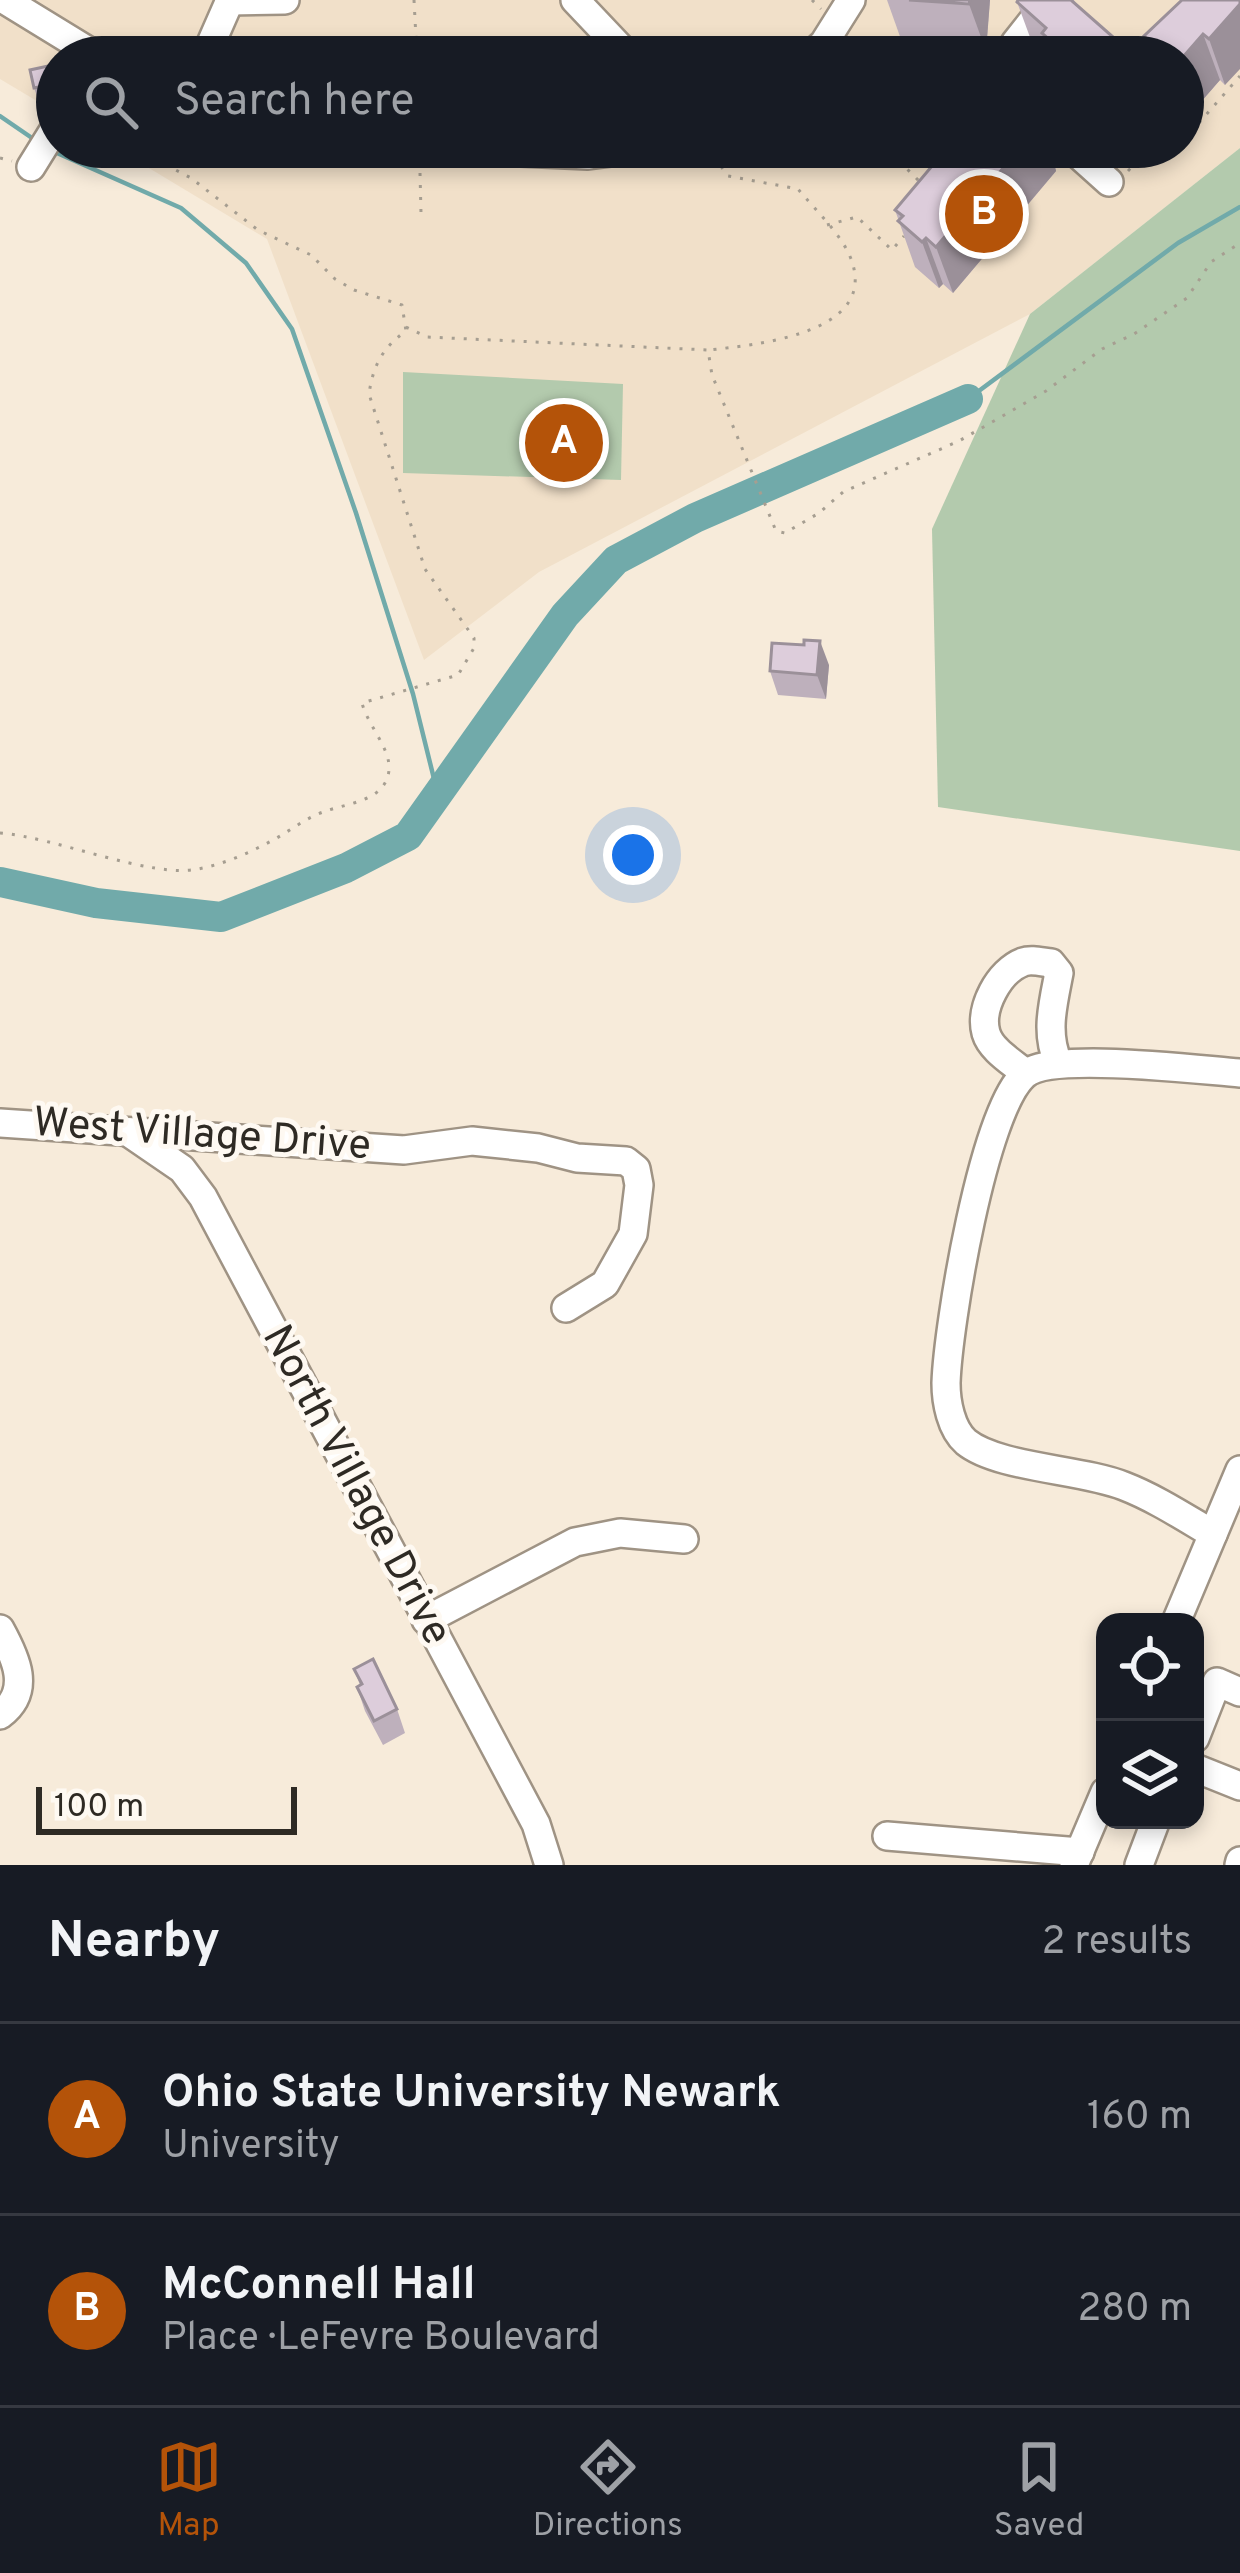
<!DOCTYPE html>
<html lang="en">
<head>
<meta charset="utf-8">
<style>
	body { margin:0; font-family:Overpass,sans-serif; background:#20242c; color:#f1f3f6 }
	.controls { position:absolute; right:36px; bottom:36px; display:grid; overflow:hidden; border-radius:24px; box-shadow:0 6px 18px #0003 }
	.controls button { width:108px; height:108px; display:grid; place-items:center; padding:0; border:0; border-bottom:3px solid #363941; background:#171b24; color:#f1f3f6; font:60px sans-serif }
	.scale { position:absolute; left:36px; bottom:30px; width:261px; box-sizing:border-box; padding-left:12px; border:6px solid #2e2a24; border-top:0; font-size:33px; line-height:42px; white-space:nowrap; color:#2e2a24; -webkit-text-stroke:9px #fef9f2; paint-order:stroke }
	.you { position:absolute; left:633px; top:855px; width:42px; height:42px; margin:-30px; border:9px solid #fff; border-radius:50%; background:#1a73e8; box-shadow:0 0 0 18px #1a73e833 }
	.badge { display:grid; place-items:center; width:78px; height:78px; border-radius:50%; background:#b45309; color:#fff; font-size:39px; font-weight:700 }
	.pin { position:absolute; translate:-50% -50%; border:6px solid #fff; box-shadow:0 3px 12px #0006 }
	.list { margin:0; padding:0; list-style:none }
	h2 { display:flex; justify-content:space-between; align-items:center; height:156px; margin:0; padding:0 48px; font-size:51px }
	h2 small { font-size:39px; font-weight:400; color:#9ea1a6 }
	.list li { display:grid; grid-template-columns:78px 1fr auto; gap:36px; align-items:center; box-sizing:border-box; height:192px; padding:0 48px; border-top:3px solid #363941 }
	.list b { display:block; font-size:45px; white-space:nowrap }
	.list p { margin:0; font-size:39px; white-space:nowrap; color:#9ea1a6 }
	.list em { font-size:39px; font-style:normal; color:#9ea1a6 }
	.icon { flex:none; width:66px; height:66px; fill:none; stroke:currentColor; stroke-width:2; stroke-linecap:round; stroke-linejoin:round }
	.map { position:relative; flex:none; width:1240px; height:1865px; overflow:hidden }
	.search { position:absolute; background:#171b24; box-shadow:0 6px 18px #0003; left:36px; right:36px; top:36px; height:132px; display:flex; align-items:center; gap:30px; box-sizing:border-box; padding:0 42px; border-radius:66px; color:#9ea1a6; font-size:45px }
	.sheet { height:540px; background:#171b24 }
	nav { display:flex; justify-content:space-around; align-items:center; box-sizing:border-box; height:168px; border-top:3px solid #363941; background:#171b24; font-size:33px; color:#9ea1a6 }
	nav a { display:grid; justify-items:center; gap:6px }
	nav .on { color:#b45309 }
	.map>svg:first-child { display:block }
	.built { fill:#f1e0c9 }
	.park { fill:#b3caad }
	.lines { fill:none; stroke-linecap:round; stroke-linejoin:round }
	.stream { stroke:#71aaaa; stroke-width:4.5 }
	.river { stroke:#71aaaa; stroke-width:30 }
	.minor-casing { stroke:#9f9384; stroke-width:32 }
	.path { stroke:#a69e91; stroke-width:3; stroke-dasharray:3 9; stroke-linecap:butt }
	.minor { stroke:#fff; stroke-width:27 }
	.wall { fill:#beb0bc }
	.shaded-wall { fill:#9b9099 }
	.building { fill:#ddcddb; stroke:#9b9099; stroke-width:3 }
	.labels { text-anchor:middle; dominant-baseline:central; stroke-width:10; stroke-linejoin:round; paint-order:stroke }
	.street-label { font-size:42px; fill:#2e2a24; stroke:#fef9f2 }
</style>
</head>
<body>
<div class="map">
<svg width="1240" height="1865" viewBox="0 0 1240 1865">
	<rect width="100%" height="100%" fill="#f7ebda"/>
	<path class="built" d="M0 0H1240V148L1030 314 539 572 424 660 267 239 114 147H1183V57H57V113L0 79Z"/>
	<g class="park">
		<path d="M1240 148V851L938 807 932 529 1030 314Z"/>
		<path d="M403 372 623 384 621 480 403 473Z"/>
	</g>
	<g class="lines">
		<g class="stream">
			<path d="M0 116 32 138"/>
			<path d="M57 153 181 208 246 263 292 329 356 513 413 694 438 795"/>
			<path d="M968 399 1178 243 1240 207"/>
		</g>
		<path class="river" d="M0 882 96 903 221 917 346 868 408 836 565 615 616 560 695 518 968 399"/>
		<g class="minor-casing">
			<g id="minor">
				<path d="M5 0 98 57"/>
				<path d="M575 0 629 57"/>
				<path d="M229 1 285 0"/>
				<path d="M205 57 230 0"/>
				<path d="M809 57 824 43 851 0"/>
				<path d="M1011 57 1015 43 1049 0"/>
				<path d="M407 147 588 155 651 147"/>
				<path d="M1070 147 1109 182"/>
				<path d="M31 167 57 125"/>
				<path d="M1025 1073C1012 1062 991 1050 986 1033 979 1008 999 971 1023 962 1031 959 1042 962 1051 963L1059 973C1053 1004 1045 1033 1058 1062"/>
				<path d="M0 1123 404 1150 472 1141 538 1148 577 1158 626 1161 636 1169 639 1185 633 1234 605 1284 566 1308"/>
				<path d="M128 1132 182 1169 203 1197 536 1824 549 1865"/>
				<path d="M1213 1534C1184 1517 1155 1498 1124 1486 1082 1469 998 1468 966 1442 951 1429 946 1402 946 1383 948 1325 983 1112 1024 1075 1050 1051 1199 1070 1240 1073"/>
				<path d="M426 1620 575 1542 620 1533 684 1539"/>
				<path d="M1176 1622 1240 1470"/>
				<path d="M0 1629C16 1658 32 1691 0 1715"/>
				<path d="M1195 1738 1217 1682 1240 1692"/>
				<path d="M1195 1768 1240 1786"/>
				<path d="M887 1836 1080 1852"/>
				<path d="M1074 1865 1105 1792"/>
				<path d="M1139 1865 1156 1820"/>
				<path d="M1239 1865 1240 1861"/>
			</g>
		</g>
		<g class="path">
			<path d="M414 0 417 57"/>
			<path d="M812 0 821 9"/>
			<path d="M856 38 877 57"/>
			<path d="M121 48 139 57"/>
			<path d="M1183 116 1195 127"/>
			<path d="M1183 141 1240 76"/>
			<path d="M707 147 728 176 798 189C815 210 846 238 853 265 873 335 752 345 709 350"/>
			<path d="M901 147 905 167 919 181"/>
			<path d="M1115 147 1133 163"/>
			<path d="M0 158 12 161"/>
			<path d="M1128 171C1142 155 1161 165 1178 147"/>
			<path d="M420 173 421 213"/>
			<path d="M827 225 857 217 892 250 904 236"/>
			<path d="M406 327 427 337 708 350 712 375 776 531 785 533 819 513 843 492 959 441 1046 391 1102 349 1134 334 1187 298 1211 262 1240 243"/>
			<path d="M0 833C55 837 152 879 198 869 225 864 251 852 275 839 291 830 306 818 323 812 346 803 386 802 389 770 391 749 367 724 362 703L458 675 474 648V638L425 569 369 394C373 366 382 348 406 331L402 305 354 290 335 279 311 255 258 230 191 178 132 147"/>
		</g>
		<use href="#minor" class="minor"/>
	</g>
	<g class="wall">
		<path d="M887 0H990L986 51 903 45Z"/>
		<path d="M1018 0H1074L1075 4 1113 37 1116 46 1129 57H1044L1034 48 1017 2Z"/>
		<path d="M1240 0 1225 85 1220 80 1193 111 1183 102V57H1152L1144 36Z"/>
		<path d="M57 64V92L37 96 34 88Z"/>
		<path d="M948 147H1050L1056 171 953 293 943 284 939 288 915 267 895 210Z"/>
		<path d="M829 665 826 699 778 695 770 671Z"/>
		<path d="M354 1669 397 1709 405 1733 383 1745 365 1711 357 1687 360 1685Z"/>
	</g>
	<g class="shaded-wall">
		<path d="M970 0H990L986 51 969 4Z"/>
		<path d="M1240 4V69L1225 85 1209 39Z"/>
		<path d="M1203 34 1220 80 1193 111 1183 84V57Z"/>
		<path d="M1021 147H1050L1056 171 953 293 936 247Z"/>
		<path d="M926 238 943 284 939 288 922 242Z"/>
		<path d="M820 641 829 665 826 699 817 675Z"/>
	</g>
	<g class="building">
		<path d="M909 0H970L969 4Z"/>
		<path d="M1018 0H1071L1113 37 1110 41 1129 57H1069L1042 33 1046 28 1017 2Z"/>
		<path d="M1182 0H1240V4L1209 39 1203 34 1183 57H1167L1144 36Z"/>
		<path d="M57 64V83L34 88 30 70Z"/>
		<path d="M948 147H1021L936 247 926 238 922 242 898 221 903 216 895 210Z"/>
		<path d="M804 640 820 641 817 675 770 671 772 643 804 645Z"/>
		<path d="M373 1659 397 1709 374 1721 357 1687 362 1684 354 1669Z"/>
	</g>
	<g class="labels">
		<g class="street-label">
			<text transform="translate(202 1136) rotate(4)">West Village Drive</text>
			<text transform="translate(355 1486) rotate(62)">North Village Drive</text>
		</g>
	</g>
</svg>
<div class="controls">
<button><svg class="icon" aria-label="locate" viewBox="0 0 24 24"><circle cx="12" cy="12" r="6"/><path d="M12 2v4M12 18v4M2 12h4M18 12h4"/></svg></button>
<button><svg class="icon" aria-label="layers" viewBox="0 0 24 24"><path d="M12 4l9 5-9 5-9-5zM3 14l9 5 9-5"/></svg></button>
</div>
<div class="scale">100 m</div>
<div class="you"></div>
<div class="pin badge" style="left:564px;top:443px">A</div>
<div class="pin badge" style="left:984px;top:214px">B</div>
<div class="search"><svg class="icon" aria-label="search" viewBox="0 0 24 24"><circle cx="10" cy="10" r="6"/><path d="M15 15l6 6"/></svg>Search here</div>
</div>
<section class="sheet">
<h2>Nearby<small>2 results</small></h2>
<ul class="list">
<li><span class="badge">A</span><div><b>Ohio State University Newark</b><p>University</p></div><em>160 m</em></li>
<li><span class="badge">B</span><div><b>McConnell Hall</b><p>Place · LeFevre Boulevard</p></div><em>280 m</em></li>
</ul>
</section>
<nav>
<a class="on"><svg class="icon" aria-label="map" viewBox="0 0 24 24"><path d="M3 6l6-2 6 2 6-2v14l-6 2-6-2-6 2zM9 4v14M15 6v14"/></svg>Map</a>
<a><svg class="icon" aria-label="directions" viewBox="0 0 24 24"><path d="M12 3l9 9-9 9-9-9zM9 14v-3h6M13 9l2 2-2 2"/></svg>Directions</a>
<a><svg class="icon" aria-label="saved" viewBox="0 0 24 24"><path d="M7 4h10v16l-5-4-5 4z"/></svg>Saved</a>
</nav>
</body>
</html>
